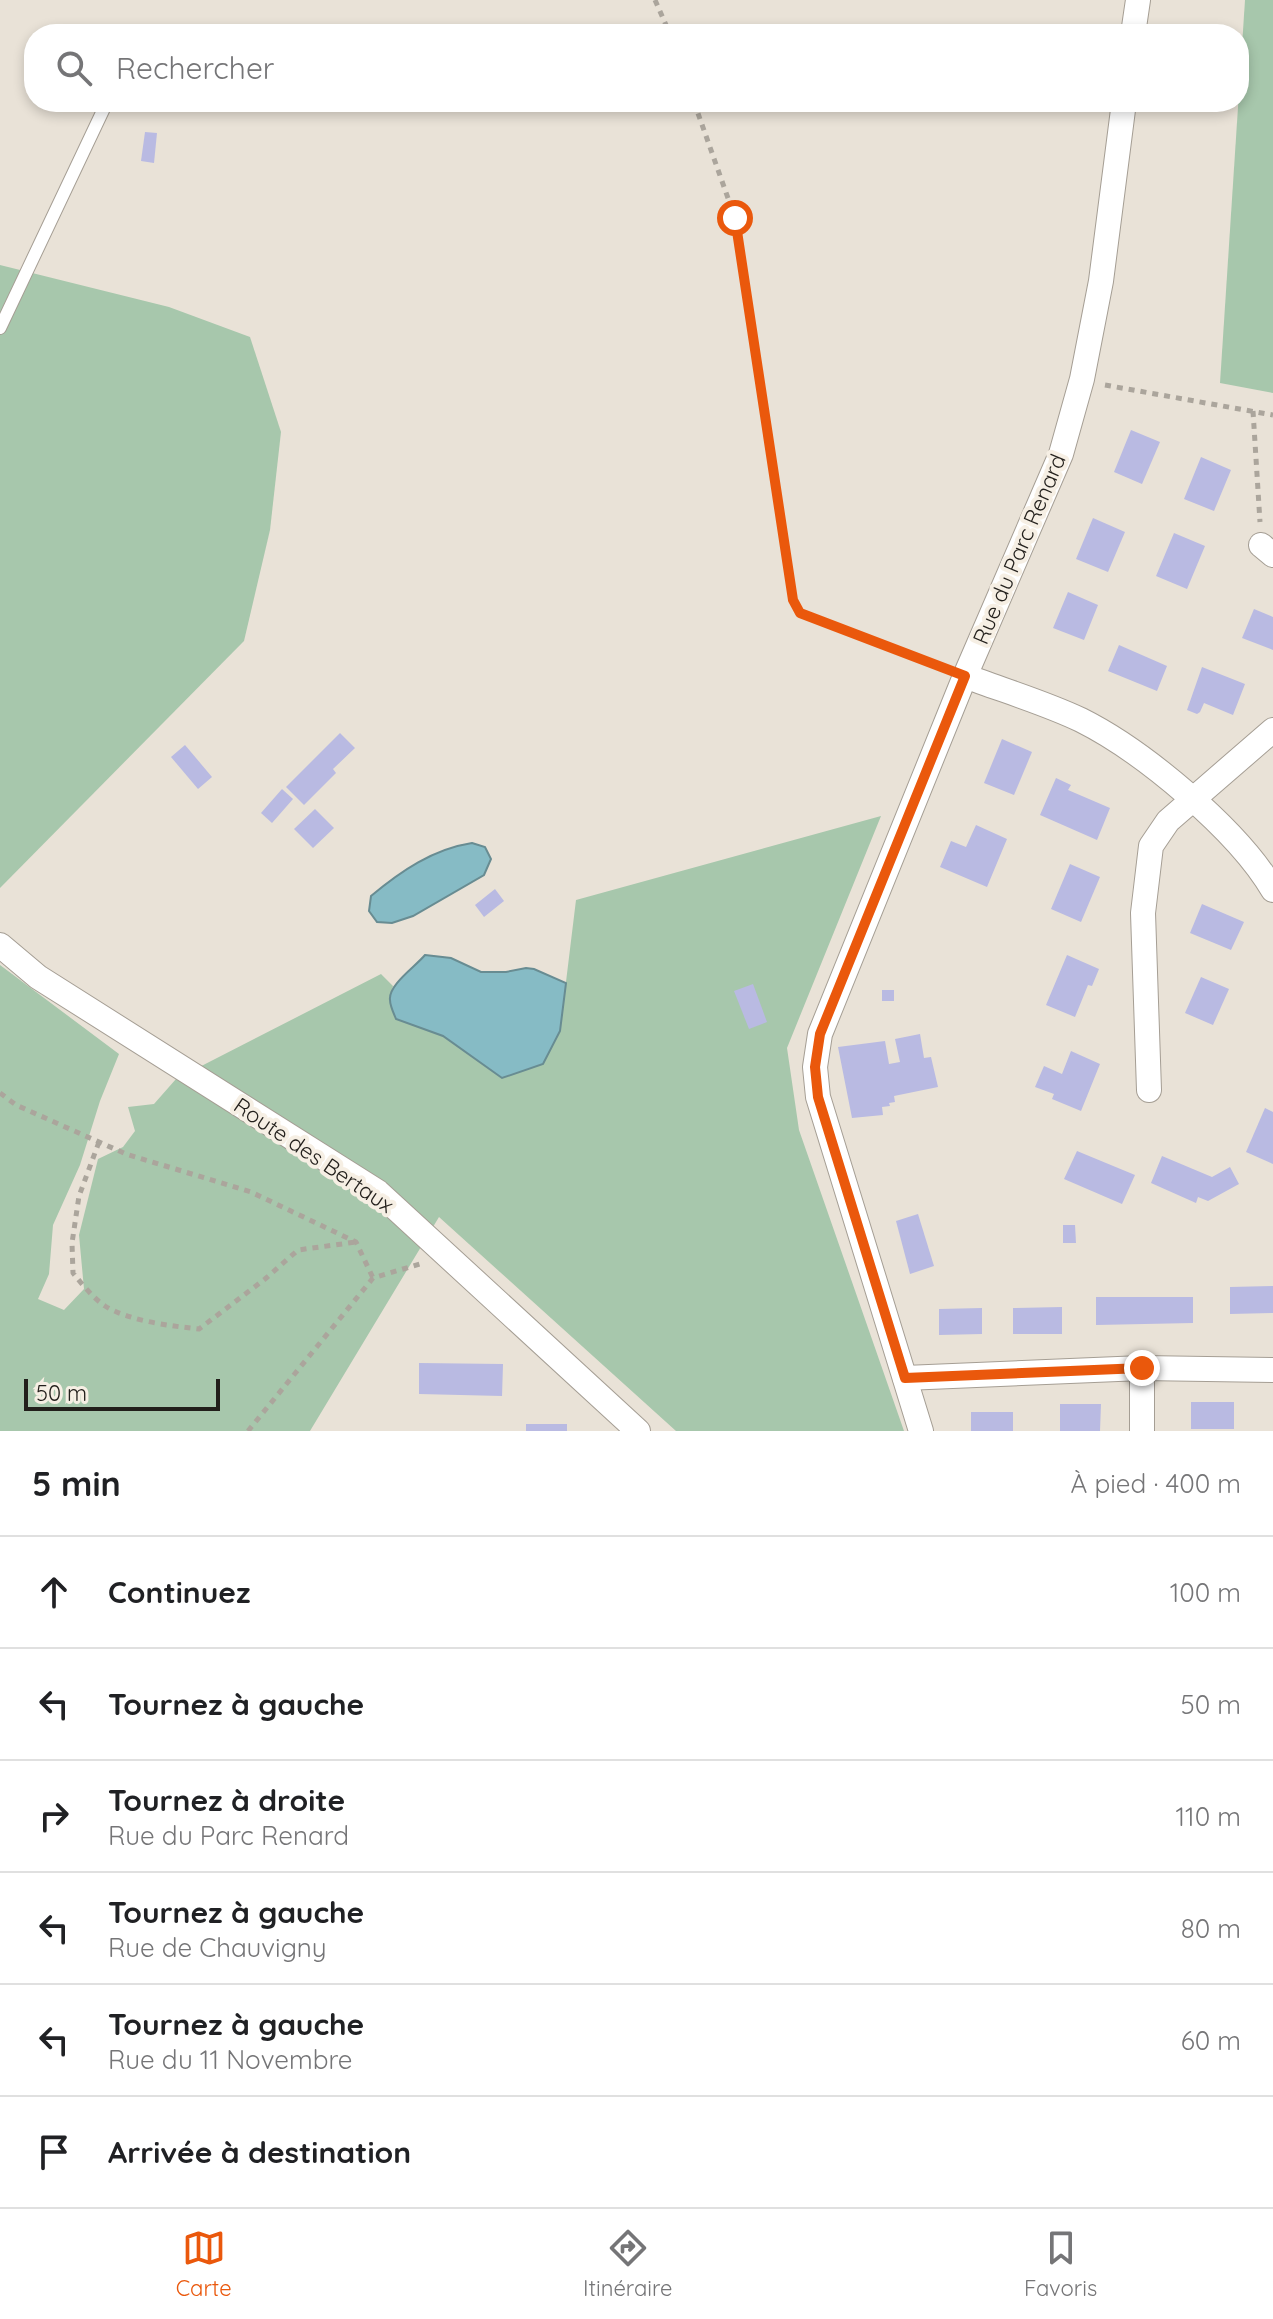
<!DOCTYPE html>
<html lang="fr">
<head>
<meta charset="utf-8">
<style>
	body { margin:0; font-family:Quicksand,sans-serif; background:#f6f6f6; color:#202124 }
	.scale { position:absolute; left:24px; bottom:20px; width:196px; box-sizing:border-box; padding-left:8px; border:4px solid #221f1b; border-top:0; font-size:22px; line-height:28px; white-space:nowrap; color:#221f1b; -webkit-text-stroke:6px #f6efe4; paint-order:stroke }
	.stop { position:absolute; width:24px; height:24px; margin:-18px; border:6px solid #ea580c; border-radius:50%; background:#fff }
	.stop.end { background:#ea580c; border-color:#fff; box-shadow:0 2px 8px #0008 }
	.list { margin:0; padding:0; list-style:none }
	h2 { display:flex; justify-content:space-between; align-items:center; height:104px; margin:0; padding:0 32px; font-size:34px }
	h2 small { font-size:26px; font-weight:400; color:#757577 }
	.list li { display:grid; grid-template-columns:52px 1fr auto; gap:24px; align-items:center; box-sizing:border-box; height:112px; padding:0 32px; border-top:2px solid #e0e0e0 }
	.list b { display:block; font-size:30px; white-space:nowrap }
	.list p { margin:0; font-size:26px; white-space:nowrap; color:#757577 }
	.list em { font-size:26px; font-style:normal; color:#757577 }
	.icon { flex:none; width:44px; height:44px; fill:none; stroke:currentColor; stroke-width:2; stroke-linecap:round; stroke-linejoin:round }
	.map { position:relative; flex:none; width:1273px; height:1431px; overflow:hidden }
	.search { position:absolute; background:#fff; box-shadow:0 4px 12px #0003; left:24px; right:24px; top:24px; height:88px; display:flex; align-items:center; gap:20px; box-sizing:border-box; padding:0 28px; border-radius:32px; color:#757577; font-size:30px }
	.sheet { height:776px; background:#fff }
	nav { display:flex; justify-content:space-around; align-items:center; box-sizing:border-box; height:112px; border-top:2px solid #e0e0e0; background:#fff; font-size:22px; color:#757577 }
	nav a { display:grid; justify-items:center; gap:4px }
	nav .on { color:#ea580c }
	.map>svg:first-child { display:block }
	.green { fill:#a7c7ac }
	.water { fill:#86bbc5; stroke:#688c92; stroke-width:2 }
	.building { fill:#b9bae2 }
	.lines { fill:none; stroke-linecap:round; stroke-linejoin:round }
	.lane-casing { stroke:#a59e94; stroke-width:14 }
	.street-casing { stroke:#a59e94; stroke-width:26 }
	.path { stroke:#aba59c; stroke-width:5; stroke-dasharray:6 6; stroke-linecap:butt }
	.lane { stroke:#fff; stroke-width:12 }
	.street { stroke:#fff; stroke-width:24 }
	.route { stroke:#ea580c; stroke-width:10 }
	.labels { text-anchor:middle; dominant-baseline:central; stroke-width:8; stroke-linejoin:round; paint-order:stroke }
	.street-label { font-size:22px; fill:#221f1b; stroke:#f6efe4 }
</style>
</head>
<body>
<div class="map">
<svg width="1273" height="1431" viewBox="0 0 1273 1431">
	<rect width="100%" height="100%" fill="#e9e2d7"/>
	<g class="green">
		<path d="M1245 0H1273V393L1220 383Z"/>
		<path d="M0 265 169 307 250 337 281 432 270 530 244 641 0 888Z"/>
		<path d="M881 816 787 1048 799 1130 904 1431H676L439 1217 310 1431H0V965L119 1054 100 1101 80 1165 53 1225 49 1274 38 1299 64 1310 84 1289 79 1235 98 1159 123 1147 135 1131 128 1107 154 1104 176 1079 381 974 393 986 389 999 396 1019 443 1035 502 1078 560 1031 576 900Z"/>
	</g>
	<g class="water">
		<path d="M472 843 485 847 491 859 484 875 413 916 392 923 377 922 369 911 371 896C401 871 433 849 472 843Z"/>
		<path d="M425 955 451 958 481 972H506L526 968 534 969 566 983 560 1031 543 1064 502 1078 443 1036 396 1019C394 1014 390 1006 390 1000 388 985 415 967 425 955Z"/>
	</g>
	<g class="building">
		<path d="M145 132 157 133 154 163 141 161Z"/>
		<path d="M1131 430 1160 442 1142 484 1114 472Z"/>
		<path d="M1201 457 1231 470 1214 511 1184 499Z"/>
		<path d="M1093 518 1125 532 1108 572 1076 559Z"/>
		<path d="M1174 533 1205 546 1187 589 1156 576Z"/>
		<path d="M1068 592 1098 605 1084 640 1053 628Z"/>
		<path d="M1254 609 1273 617V650L1242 638Z"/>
		<path d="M1119 645 1167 666 1157 691 1108 671Z"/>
		<path d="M1202 667 1245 684 1233 715 1204 703 1200 712 1197 714 1187 710Z"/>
		<path d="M340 733 355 748 333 769 336 773 304 805 286 787Z"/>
		<path d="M1002 739 1032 752 1014 795 984 783Z"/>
		<path d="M185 745 212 777 198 789 171 757Z"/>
		<path d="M1056 778 1071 785 1068 790 1110 808 1097 840 1040 815Z"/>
		<path d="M282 789 293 799 272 823 261 813Z"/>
		<path d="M315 809 334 828 313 848 294 829Z"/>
		<path d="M976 825 1007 839 987 887 940 867 951 841 966 847Z"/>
		<path d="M1070 864 1100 877 1081 922 1051 909Z"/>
		<path d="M495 889 504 901 484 917 475 905Z"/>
		<path d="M1202 904 1244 922 1231 950 1190 933Z"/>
		<path d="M1067 955 1099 969 1092 986 1088 985 1075 1017 1046 1005Z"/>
		<path d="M1201 977 1229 989 1213 1025 1185 1013Z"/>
		<path d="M753 984 767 1022 749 1029 734 991Z"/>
		<rect x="882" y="990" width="12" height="11"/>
		<path d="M920 1034 924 1058 931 1057 938 1087 894 1096 895 1102 889 1103 890 1106 882 1107 883 1115 852 1118 838 1047 885 1041 889 1064 900 1062 895 1039Z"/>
		<path d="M1071 1051 1100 1064 1081 1111 1052 1099 1054 1094 1035 1087 1044 1066 1062 1074Z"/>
		<path d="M1265 1108 1273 1112V1164L1246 1152Z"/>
		<path d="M1077 1151 1135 1175 1122 1204 1064 1179Z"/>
		<path d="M1162 1156 1212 1177 1230 1167 1239 1184 1208 1201 1198 1197 1196 1203 1151 1183Z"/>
		<path d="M918 1214 934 1266 910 1274 896 1221Z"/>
		<path d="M1063 1225H1075L1076 1243H1063Z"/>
		<path d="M1273 1286V1313L1230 1314V1287Z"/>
		<path d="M1096 1297H1193V1323L1096 1325Z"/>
		<path d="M1062 1307V1334H1013V1308Z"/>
		<path d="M982 1308V1334L939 1335V1309Z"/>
		<path d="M419 1363 503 1364 502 1396 419 1394Z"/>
		<rect x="1191" y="1402" width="43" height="27"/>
		<path d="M1060 1404H1101L1100 1431H1060Z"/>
		<rect x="971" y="1412" width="42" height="19"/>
		<rect x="526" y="1424" width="41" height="7"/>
	</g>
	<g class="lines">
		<g class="lane-casing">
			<g id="lane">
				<path d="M140 34V33"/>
				<path d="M0 328 107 102"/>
			</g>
		</g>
		<g class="street-casing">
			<g id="street">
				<path d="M1133 34 1138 0"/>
				<path d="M1261 545 1273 555"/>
				<path d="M965 676C1002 690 1046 703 1081 720 1143 751 1238 830 1273 890"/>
				<path d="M0 945 38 977 378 1192 638 1431"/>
				<path d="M1149 1090 1143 913 1151 846 1168 821 1273 730"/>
				<path d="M1142 1368V1431"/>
				<path d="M905 1378 1142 1368 1273 1370"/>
				<path d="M921 1431 818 1097 815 1067 820 1034 965 676 1061 454 1082 379 1101 281 1124 102"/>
			</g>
		</g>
		<g class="path">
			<path d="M655 0 670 34"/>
			<path d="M694 102 735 218 793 600 800 613 945 668"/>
			<path d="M1105 385 1273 415"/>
			<path d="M1253 411 1260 522"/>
			<path d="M0 1093 16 1105 126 1154 251 1192 356 1242 373 1278"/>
			<path d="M99 1142 79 1196 72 1243 73 1273C82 1284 93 1298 105 1306 129 1321 171 1326 199 1329L265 1279 298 1250 356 1242"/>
			<path d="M248 1431 373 1278 423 1263"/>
		</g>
		<use href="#lane" class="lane"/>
		<use href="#street" class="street"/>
	</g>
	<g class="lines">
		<path class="route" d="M735 218 793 600 800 613 965 676 820 1034 815 1067 818 1097 905 1378 1142 1368"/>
	</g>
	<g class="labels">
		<g class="street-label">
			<text transform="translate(1019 549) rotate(-67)">Rue du Parc Renard</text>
			<text transform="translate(314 1155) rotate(34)">Route des Bertaux</text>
		</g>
	</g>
</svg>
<div class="scale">50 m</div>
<div class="stop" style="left:735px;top:218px"></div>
<div class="stop end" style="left:1142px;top:1368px"></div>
<div class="search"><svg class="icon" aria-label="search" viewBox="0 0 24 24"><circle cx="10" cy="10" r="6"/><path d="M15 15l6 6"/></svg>Rechercher</div>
</div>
<section class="sheet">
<h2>5 min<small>À pied · 400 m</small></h2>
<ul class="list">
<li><svg class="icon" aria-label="ahead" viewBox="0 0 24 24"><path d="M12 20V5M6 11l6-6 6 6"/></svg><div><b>Continuez</b></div><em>100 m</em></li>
<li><svg class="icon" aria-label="left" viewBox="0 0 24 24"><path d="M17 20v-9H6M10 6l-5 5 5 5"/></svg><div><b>Tournez à gauche</b></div><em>50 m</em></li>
<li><svg class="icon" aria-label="right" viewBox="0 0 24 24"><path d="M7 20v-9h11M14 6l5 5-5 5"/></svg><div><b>Tournez à droite</b><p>Rue du Parc Renard</p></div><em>110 m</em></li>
<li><svg class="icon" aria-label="left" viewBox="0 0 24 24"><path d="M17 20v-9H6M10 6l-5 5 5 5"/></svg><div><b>Tournez à gauche</b><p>Rue de Chauvigny</p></div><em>80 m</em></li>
<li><svg class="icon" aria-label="left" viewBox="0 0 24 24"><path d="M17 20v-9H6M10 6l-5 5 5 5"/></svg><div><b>Tournez à gauche</b><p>Rue du 11 Novembre</p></div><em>60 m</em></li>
<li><svg class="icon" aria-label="arrive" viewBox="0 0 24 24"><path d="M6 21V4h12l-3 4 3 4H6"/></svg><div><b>Arrivée à destination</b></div></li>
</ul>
</section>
<nav>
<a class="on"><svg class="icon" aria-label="map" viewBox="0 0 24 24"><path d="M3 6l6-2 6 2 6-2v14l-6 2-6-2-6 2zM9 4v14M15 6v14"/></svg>Carte</a>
<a><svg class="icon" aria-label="directions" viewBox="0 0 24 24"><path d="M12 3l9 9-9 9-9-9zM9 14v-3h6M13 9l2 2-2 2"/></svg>Itinéraire</a>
<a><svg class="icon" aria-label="saved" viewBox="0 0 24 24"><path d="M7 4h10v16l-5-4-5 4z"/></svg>Favoris</a>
</nav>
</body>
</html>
